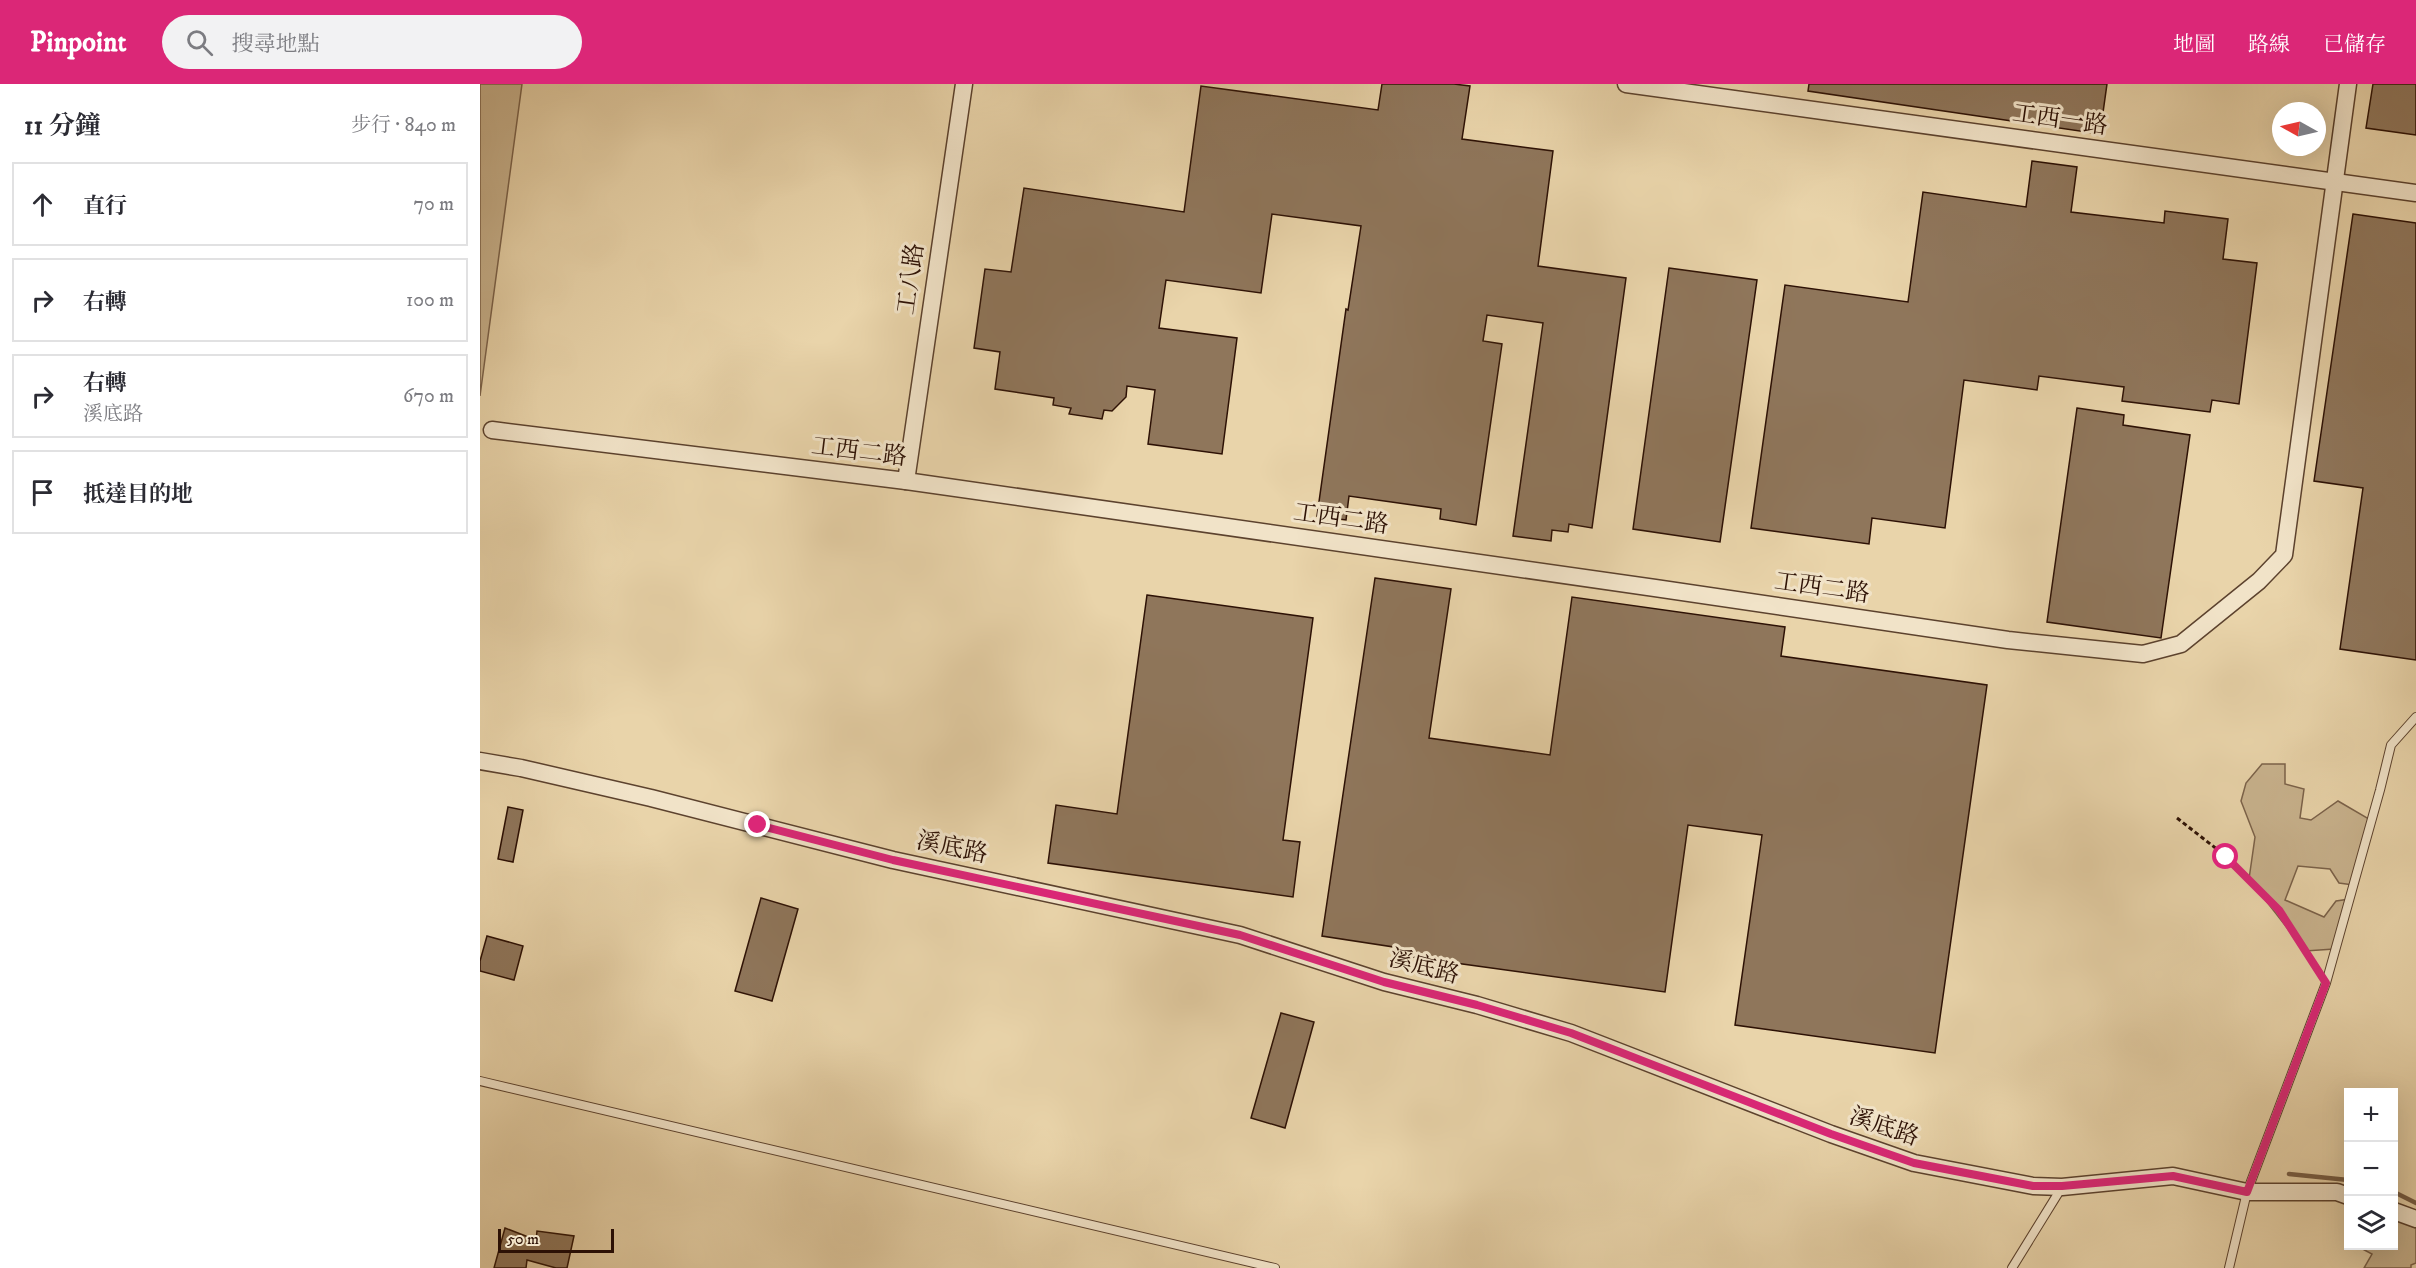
<!DOCTYPE html>
<html lang="zh-TW">
<head>
<meta charset="utf-8">
<style>
	body { margin:0; font-family:"IM FELL DW Pica","Noto Serif TC",serif; background:#f2f2f3; color:#2b2b33 }
	.controls { position:absolute; right:18px; bottom:18px; display:grid; overflow:hidden; border-radius:0px; box-shadow:0 6px 24px #0002 }
	.controls button { width:54px; height:54px; display:grid; place-items:center; padding:0; border:0; border-bottom:2px solid #e1e1e2; background:#fff; color:#2b2b33; font:30px sans-serif }
	.compass { position:absolute; left:1792px; top:18px; width:54px; height:54px; border-radius:50%; background:#fff; box-shadow:0 6px 24px #0002; rotate:278deg }
	.scale { position:absolute; left:18px; bottom:15px; width:116px; box-sizing:border-box; padding-left:6px; border:3px solid #2d1105; border-top:0; font-size:16px; line-height:21px; white-space:nowrap; color:#2d1105; -webkit-text-stroke:4px #f1e3c8; paint-order:stroke }
	.stop { position:absolute; width:18px; height:18px; margin:-14px; border:4px solid #db2777; border-radius:50%; background:#fff }
	.stop.end { background:#db2777; border-color:#fff; box-shadow:0 2px 6px #0008 }
	.list { margin:0; padding:0; list-style:none }
	h2 { display:flex; justify-content:space-between; align-items:center; height:78px; margin:0; padding:0 24px; font-size:26px }
	h2 small { font-size:20px; font-weight:400; color:#7c7c81 }
	.list li { display:grid; grid-template-columns:39px 1fr auto; gap:18px; align-items:center; box-sizing:border-box; height:84px; margin:0 12px 12px; padding:0 12px; border:2px solid #e1e1e2; border-radius:0px }
	.list b { display:block; font-size:22px; white-space:nowrap }
	.list p { margin:0; font-size:20px; white-space:nowrap; color:#7c7c81 }
	.list em { font-size:20px; font-style:normal; color:#7c7c81 }
	.icon { flex:none; width:33px; height:33px; fill:none; stroke:currentColor; stroke-width:2; stroke-linecap:round; stroke-linejoin:round }
	.map { position:relative; flex:none; width:1936px; height:1184px; overflow:hidden }
	header { display:flex; align-items:center; gap:36px; box-sizing:border-box; height:84px; padding:0 30px; background:#db2777; color:#fff }
	header strong { font-size:28px }
	nav { display:flex; gap:33px; margin-inline-start:auto; font-size:21px }
	.search { width:420px; height:54px; background:#f2f2f3; display:flex; align-items:center; gap:15px; box-sizing:border-box; padding:0 21px; border-radius:33px; color:#7c7c81; font-size:22px }
	main { display:flex }
	aside { flex:1; background:#fff }
	.map>svg:first-child { display:block }
	.green { fill:#c9b38e; stroke:#7b624a; stroke-width:1.5 }
	.lines { fill:none; stroke-linecap:round; stroke-linejoin:round }
	.stream { stroke:#775e46; stroke-width:4.5 }
	.building { fill:#8f765b; stroke:#2d1105; stroke-width:1.5 }
	.lane-casing { stroke:#5c422e; stroke-width:10 }
	.street-casing { stroke:#5c422e; stroke-width:19 }
	.path { stroke:#2d1105; stroke-width:3; stroke-dasharray:4.5 3; stroke-linecap:butt }
	.lane { stroke:#f1e3c8; stroke-width:8 }
	.street { stroke:#f1e3c8; stroke-width:16 }
	.route { stroke:#db2777; stroke-width:8 }
	.labels { text-anchor:middle; dominant-baseline:central; stroke-width:6; stroke-linejoin:round; paint-order:stroke }
	.street-label { font-size:24px; fill:#2d1105; stroke:#f1e3c8 }
</style>
</head>
<body>
<header>
<strong>Pinpoint</strong>
<div class="search"><svg class="icon" aria-label="search" viewBox="0 0 24 24"><circle cx="10" cy="10" r="6"/><path d="M15 15l6 6"/></svg>搜尋地點</div>
<nav><a>地圖</a><a>路線</a><a>已儲存</a></nav>
</header>
<main>
<aside>
<h2>11 分鐘<small>步行 · 840 m</small></h2>
<ul class="list">
<li><svg class="icon" aria-label="ahead" viewBox="0 0 24 24"><path d="M12 20V5M6 11l6-6 6 6"/></svg><div><b>直行</b></div><em>70 m</em></li>
<li><svg class="icon" aria-label="right" viewBox="0 0 24 24"><path d="M7 20v-9h11M14 6l5 5-5 5"/></svg><div><b>右轉</b></div><em>100 m</em></li>
<li><svg class="icon" aria-label="right" viewBox="0 0 24 24"><path d="M7 20v-9h11M14 6l5 5-5 5"/></svg><div><b>右轉</b><p>溪底路</p></div><em>670 m</em></li>
<li><svg class="icon" aria-label="arrive" viewBox="0 0 24 24"><path d="M6 21V4h12l-3 4 3 4H6"/></svg><div><b>抵達目的地</b></div></li>
</ul>
</aside>
<div class="map">
<svg width="1936" height="1184" viewBox="0 0 1936 1184">
	<rect width="100%" height="100%" fill="#e9d4aa"/>
	<filter id="stains"><feTurbulence type="fractalNoise" baseFrequency=".00333" numOctaves="4"/><feColorMatrix values="0 0 0 0 .2 0 0 0 0 .09 0 0 0 0 .02 0 0 0 .5 -.17"/></filter>
	<radialGradient id="worn" r=".72"><stop offset=".6" stop-color="#630" stop-opacity="0"/><stop offset="1" stop-color="#630" stop-opacity=".3"/></radialGradient>
	<g class="green">
		<path d="M0 0H42L0 312Z"/>
		<path d="M1782 680H1805V700L1824 705 1820 734 1831 736 1858 717 1889 735 1873 801 1859 799 1850 785 1818 782 1805 816 1844 833 1856 817 1870 815 1854 865 1825 867 1769 795 1775 753 1761 717 1766 699Z"/>
		<path d="M1914 1135 1936 1144V1179L1931 1181V1184H1884L1892 1170 1877 1162H1914Z"/>
	</g>
	<g class="lines">
		<g class="stream">
			<path d="M1809 1090 1868 1096"/>
			<path d="M1914 1108 1936 1119"/>
		</g>
	</g>
	<g class="building">
		<path d="M902 0H974L990 2 982 55 1073 67 1058 182 1146 194 1112 444 1089 440 1088 448 1072 446 1071 457 1033 452 1063 239 1007 231 1003 257 1022 260 996 441 960 435 961 425 869 412 866 436 837 432 866 225 868 226 881 142 792 130 781 209 686 196 679 244 757 254 742 370 668 360 675 306 647 302 646 313 632 327 624 326 622 335 589 330 591 324 573 321 574 314 515 305 520 268 494 264 505 185 531 188 544 104 704 128 721 2 898 26Z"/>
		<path d="M1329 0H1627L1620 50 1328 7Z"/>
		<path d="M1893 0H1936V51L1886 44Z"/>
		<path d="M1552 77 1597 83 1591 128 1684 139 1685 127 1748 135 1743 175 1777 179 1759 320 1732 316 1730 328 1642 317 1644 303 1559 292 1557 306 1484 296 1465 444 1392 434 1389 460 1271 444 1305 201 1428 218 1443 108 1546 123Z"/>
		<path d="M1873 130 1936 139V576L1860 565 1883 404 1834 397Z"/>
		<path d="M1189 184 1277 196 1240 458 1153 445Z"/>
		<path d="M1597 324 1644 331 1643 341 1710 351 1681 554 1567 538Z"/>
		<path d="M895 494 971 505 949 654 1070 671 1092 513 1305 543 1301 572 1507 601 1455 969 1255 941 1282 751 1208 741 1185 908 932 873 933 866 842 852Z"/>
		<path d="M667 511 833 534 803 756 820 758 813 813 568 779 576 721 637 730Z"/>
		<path d="M28 723 43 726 33 778 18 775Z"/>
		<path d="M281 814 318 825 292 917 255 907Z"/>
		<path d="M7 852 43 862 34 896 0 887V877Z"/>
		<path d="M801 929 834 938 805 1044 771 1034Z"/>
		<path d="M25 1144 56 1156 57 1147 94 1152 87 1184H76L47 1176 46 1184H14Z"/>
	</g>
	<g class="lines">
		<g class="lane-casing">
			<g id="lane">
				<path d="M0 997 795 1184"/>
				<path d="M1532 1184 1582 1103"/>
				<path d="M1749 1184 1767 1108 1846 899 1900 706 1911 661 1936 633"/>
			</g>
		</g>
		<g class="street-casing">
			<g id="street">
				<path d="M1146 0 1936 109"/>
				<path d="M12 346 426 397 1175 504 1528 556 1663 570 1701 560 1779 497 1804 471 1868 0"/>
				<path d="M426 397 484 0"/>
				<path d="M0 677 41 684 171 714 413 776 760 851 904 898 997 921 1091 949 1351 1050 1434 1079 1553 1102 1582 1103 1693 1092 1767 1108H1857L1868 1112"/>
				<path d="M1914 1127 1936 1135"/>
			</g>
		</g>
		<path class="path" d="M1697 734 1747 773 1799 827 1837 885"/>
		<use href="#lane" class="lane"/>
		<use href="#street" class="street"/>
	</g>
	<g class="lines">
		<path class="route" d="M278 741 413 776 760 851 904 898 997 921 1091 949 1351 1050 1434 1079 1553 1102H1582L1693 1092 1767 1108 1846 899 1799 826 1746 773"/>
	</g>
	<g class="labels">
		<g class="street-label">
			<text transform="translate(1580 36) rotate(8)">工西一路</text>
			<text transform="translate(431 195) rotate(-82)">工八路</text>
			<text transform="translate(379 368) rotate(7)">工西二路</text>
			<text transform="translate(861 435) rotate(8)">工西二路</text>
			<text transform="translate(1342 504) rotate(8)">工西二路</text>
			<text transform="translate(472 764) rotate(12)">溪底路</text>
			<text transform="translate(944 883) rotate(15)">溪底路</text>
			<text transform="translate(1404 1043) rotate(19)">溪底路</text>
		</g>
	</g>
	<rect width="100%" height="100%" filter="url(#stains)"/>
	<rect width="100%" height="100%" fill="url(#worn)"/>
</svg>
<div class="controls">
<button>+</button>
<button>−</button>
<button><svg class="icon" aria-label="layers" viewBox="0 0 24 24"><path d="M12 4l9 5-9 5-9-5zM3 14l9 5 9-5"/></svg></button>
</div>
<svg class="compass" viewBox="-18 -18 36 36"><path d="M0-13l5 13h-10z" fill="#e53935"/><path d="M0 13l5-13h-10z" fill="#7c7c81"/></svg>
<div class="scale">50 m</div>
<div class="stop" style="left:1746px;top:773px"></div>
<div class="stop end" style="left:278px;top:741px"></div>
</div>
</main>
</body>
</html>
